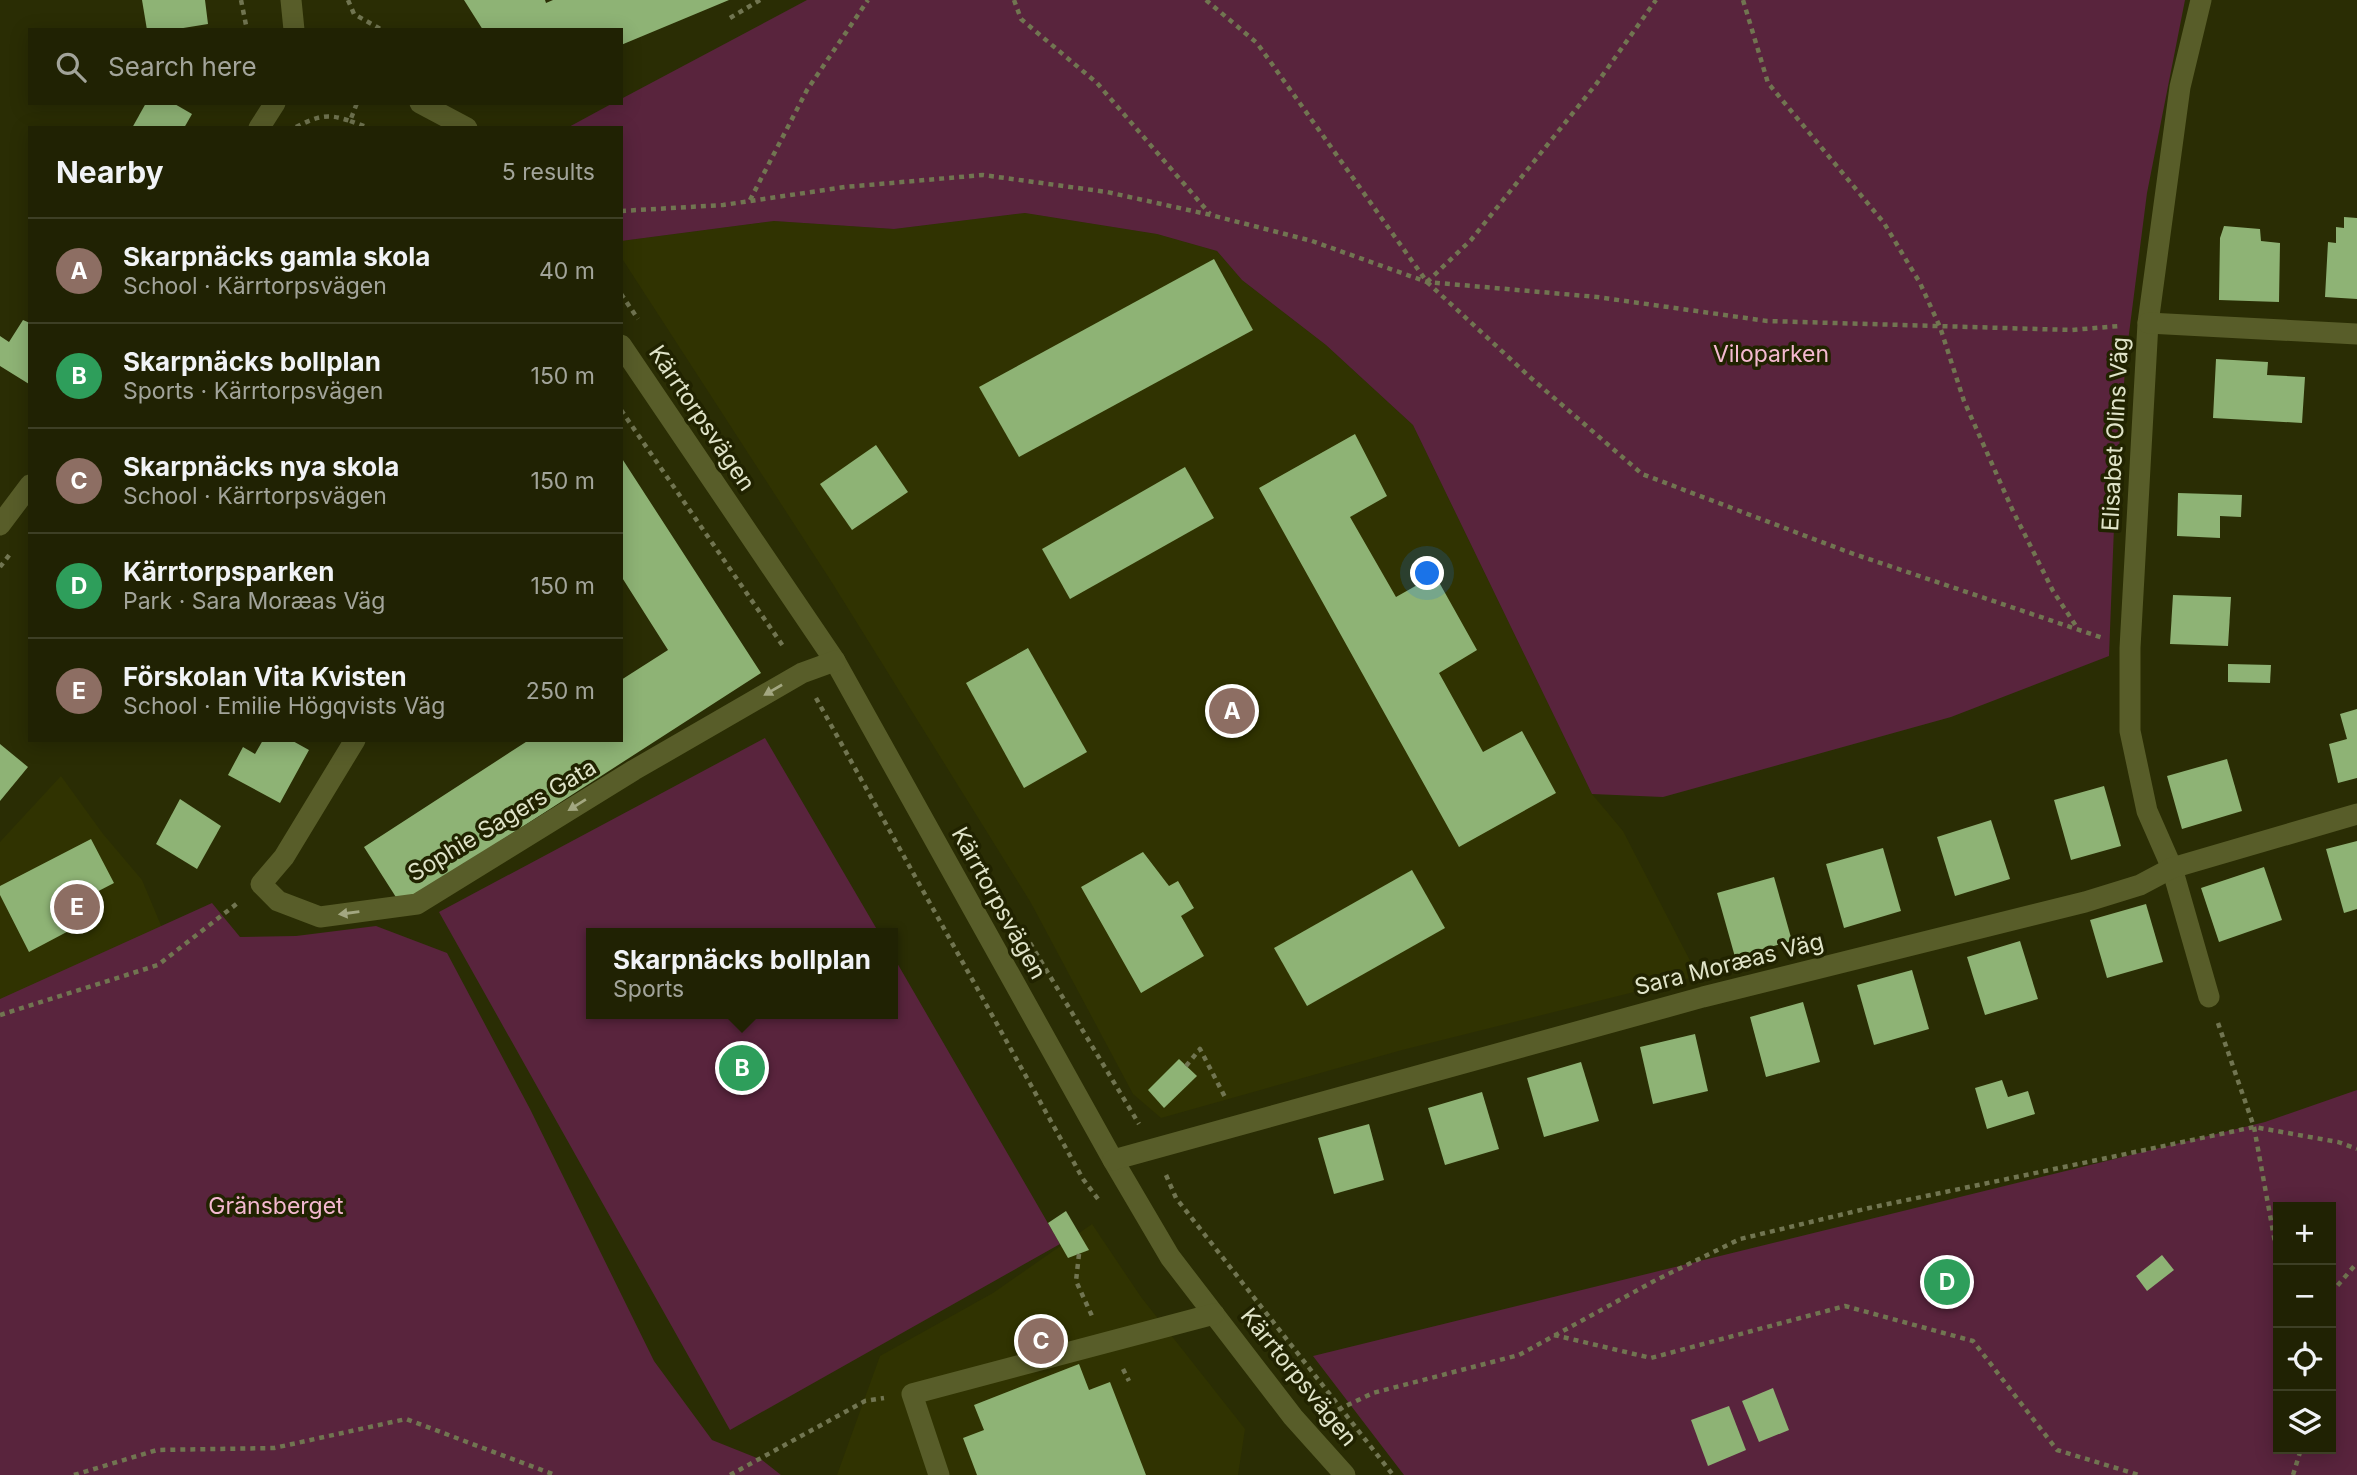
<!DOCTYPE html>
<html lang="en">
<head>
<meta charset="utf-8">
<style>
	body { margin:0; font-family:Inter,sans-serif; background:#2d2f12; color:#f1f3f6 }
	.controls { position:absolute; right:21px; bottom:21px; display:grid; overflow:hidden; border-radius:0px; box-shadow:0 4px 18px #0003 }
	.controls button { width:63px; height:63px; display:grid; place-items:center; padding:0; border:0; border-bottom:2px solid #3d3f25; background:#202203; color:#f1f3f6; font:35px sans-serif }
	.you { position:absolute; left:1428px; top:574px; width:24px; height:24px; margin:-18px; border:5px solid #fff; border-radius:50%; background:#1a73e8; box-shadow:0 0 0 10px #1a73e833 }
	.badge { display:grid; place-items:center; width:46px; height:46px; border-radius:50%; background:#b45309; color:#fff; font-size:23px; font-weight:700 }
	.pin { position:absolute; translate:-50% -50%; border:4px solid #fff; box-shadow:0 2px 7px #0006 }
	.popup { position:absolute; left:586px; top:928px; width:312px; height:91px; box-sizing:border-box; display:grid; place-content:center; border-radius:0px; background:#202203; filter:drop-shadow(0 2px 5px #0005); font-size:23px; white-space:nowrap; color:#a2a49a }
	.popup b { font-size:26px; color:#f1f3f6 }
	.popup::after { content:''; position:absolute; left:50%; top:100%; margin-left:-14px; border:14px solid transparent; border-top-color:#202203 }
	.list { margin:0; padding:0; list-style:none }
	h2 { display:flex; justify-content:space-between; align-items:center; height:91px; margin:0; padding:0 28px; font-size:30px }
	h2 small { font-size:23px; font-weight:400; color:#a2a49a }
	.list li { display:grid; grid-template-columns:46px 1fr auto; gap:21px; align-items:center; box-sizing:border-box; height:105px; padding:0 28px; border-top:2px solid #3d3f25 }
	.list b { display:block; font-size:26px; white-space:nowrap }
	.list p { margin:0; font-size:23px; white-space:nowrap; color:#a2a49a }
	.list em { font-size:23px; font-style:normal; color:#a2a49a }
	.icon { flex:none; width:38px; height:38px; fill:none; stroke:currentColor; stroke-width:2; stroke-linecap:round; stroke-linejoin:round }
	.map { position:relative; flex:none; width:2357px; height:1475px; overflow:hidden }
	.search { position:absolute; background:#202203; box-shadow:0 4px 18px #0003; left:28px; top:28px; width:595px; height:77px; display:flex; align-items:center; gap:18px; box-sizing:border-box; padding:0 24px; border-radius:0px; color:#a2a49a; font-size:26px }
	.panel { position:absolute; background:#202203; box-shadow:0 4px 18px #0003; left:28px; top:126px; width:595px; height:616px; border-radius:0px }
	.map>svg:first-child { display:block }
	.built { fill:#303301 }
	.green { fill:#59243d; fill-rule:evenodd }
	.building { fill:#8eb375 }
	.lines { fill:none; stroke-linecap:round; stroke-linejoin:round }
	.path { stroke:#717551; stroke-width:4.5; stroke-dasharray:5 5; stroke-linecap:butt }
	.minor { stroke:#585d29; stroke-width:21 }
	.oneway { fill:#a3a781 }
	.labels { text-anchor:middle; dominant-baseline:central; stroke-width:7; stroke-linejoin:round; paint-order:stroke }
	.park-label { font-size:23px; fill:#f4b9d0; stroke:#212300 }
	.street-label { font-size:23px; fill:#e0e4c9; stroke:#212300 }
</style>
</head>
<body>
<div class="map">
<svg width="2357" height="1475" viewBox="0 0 2357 1475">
	<rect width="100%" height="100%" fill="#2a2d04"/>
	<g class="built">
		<path d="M1025 213 1157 234 1217 251 1242 280 1326 345 1413 425 1592 794 1623 831 1698 976 1402 1050 1161 1118 1133 1094 1031 903 831 581 621 257V241L774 221 894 229Z"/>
		<path d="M61 776 103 834 142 880 165 935 0 1006V842Z"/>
		<path d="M1092 1224 1141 1297 1245 1429 1238 1475H837L880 1356 993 1293Z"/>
	</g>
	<g class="green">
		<path d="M807 0H2185L2147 193 2126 357 2115 501 2109 656 1951 717 1663 797 1592 794 1413 425 1326 345 1242 280 1217 251 1157 234 1025 213 894 229 774 221 621 241V128H567L613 103H621V99Z"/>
		<path d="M765 738 879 933H592V1014H892L893 956 1060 1244 730 1430 439 912Z"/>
		<path d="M212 903 240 937 296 936 376 926 447 953 530 1109 654 1361 712 1440 762 1460 781 1475H0V999Z"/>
		<path d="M2357 1090V1475H1404L1313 1356 2265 1122ZM2278 1207H2331V1449H2278Z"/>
	</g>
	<g class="building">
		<path d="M142 0H205L208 24 171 30H147Z"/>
		<path d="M464 0H545L546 3 553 0H729L621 45V30H483Z"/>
		<path d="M146 103H173L192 114 184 128H132Z"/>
		<path d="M2344 217 2357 218V299L2325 297 2328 242 2336 243V227L2344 228Z"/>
		<path d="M2224 226 2260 229 2261 241 2280 243 2279 302 2219 300 2220 238Z"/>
		<path d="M1214 259 1253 330 1019 457 979 387Z"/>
		<path d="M23 320 30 323 29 384 0 366V336L9 342Z"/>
		<path d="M2216 359 2268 362 2267 375 2305 377 2302 423 2213 418Z"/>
		<path d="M1355 434 1387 496 1350 517 1396 597 1435 575 1477 650 1439 673 1483 752 1522 731 1556 793 1459 847 1259 488Z"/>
		<path d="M876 445 908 492 852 530 820 484Z"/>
		<path d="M621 457 761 673 401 905 364 847 529 740H621V680L668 650 621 576Z"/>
		<path d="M1185 467 1214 518 1070 599 1042 549Z"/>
		<path d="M2178 493 2242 495 2241 517 2220 516V538L2177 536Z"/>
		<path d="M2173 595 2231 597 2228 646 2170 644Z"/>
		<path d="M1028 648 1087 752 1024 788 966 683Z"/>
		<path d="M2228 664 2271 665 2270 683 2228 682Z"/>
		<path d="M2357 709V778L2338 783 2329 744 2347 739 2340 714Z"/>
		<path d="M263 740H291L309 750 280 803 228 775 243 747 255 754Z"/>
		<path d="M0 744 28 767 0 801Z"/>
		<path d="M2227 759 2242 811 2182 829 2167 776Z"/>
		<path d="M2104 786 2121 846 2071 860 2054 800Z"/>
		<path d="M180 799 221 826 197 869 156 844Z"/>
		<path d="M1991 820 2010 879 1955 896 1937 837Z"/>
		<path d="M91 839 114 883 85 898 95 917 29 952 0 895V886Z"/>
		<path d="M2357 841V909L2344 913 2326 849Z"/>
		<path d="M1883 848 1901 911 1844 928 1826 864Z"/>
		<path d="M1143 852 1169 886 1178 881 1194 908 1181 916 1204 956 1141 993 1081 887Z"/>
		<path d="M2264 867 2282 920 2219 942 2201 888Z"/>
		<path d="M1412 870 1445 928 1307 1006 1274 948Z"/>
		<path d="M1774 877 1792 941 1735 957 1717 893Z"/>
		<path d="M2146 904 2163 962 2107 978 2090 920Z"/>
		<path d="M2020 941 2038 999 1985 1015 1967 957Z"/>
		<path d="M1912 970 1929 1029 1874 1045 1857 985Z"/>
		<path d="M1803 1002 1820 1062 1766 1077 1750 1017Z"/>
		<path d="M1695 1034 1708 1091 1653 1104 1640 1047Z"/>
		<path d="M1179 1059 1197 1076 1164 1108 1148 1090Z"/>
		<path d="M1581 1062 1599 1121 1544 1137 1527 1078Z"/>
		<path d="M2002 1080 2008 1097 2028 1091 2035 1114 1987 1129 1975 1088Z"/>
		<path d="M1482 1092 1499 1149 1445 1165 1428 1108Z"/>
		<path d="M1369 1124 1384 1180 1334 1194 1318 1138Z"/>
		<path d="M1066 1211 1089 1250 1068 1258 1048 1223Z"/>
		<path d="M2162 1255 2174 1270 2147 1291 2136 1276Z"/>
		<path d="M1079 1364 1089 1390 1110 1382 1146 1475H977L963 1438 984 1430 974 1405Z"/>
		<path d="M1773 1388 1789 1430 1759 1442 1742 1401Z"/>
		<path d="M1729 1406 1746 1450 1708 1466 1691 1420Z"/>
	</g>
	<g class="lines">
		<g class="path">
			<path d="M241 0 247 30"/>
			<path d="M348 0 354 14 382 30"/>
			<path d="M1014 0 1021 19 1097 83 1210 214"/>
			<path d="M1206 0 1257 43 1427 282 1531 378 1642 474 1848 552 2103 638"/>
			<path d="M1743 0 1768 83 1884 223 1920 283 1940 327 1964 401 2013 511 2053 591 2078 629"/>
			<path d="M730 18 760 0"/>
			<path d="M350 121 369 128"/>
			<path d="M296 127C318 116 327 113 350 121L357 103"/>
			<path d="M750 200 807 90 868 0"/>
			<path d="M621 211 723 205 845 187 983 175 1107 192 1211 215 1312 241 1427 282 1597 297 1767 321 2072 330 2119 326"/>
			<path d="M1427 282 1471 240 1597 83 1656 0"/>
			<path d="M621 294 638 319"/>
			<path d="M621 410 785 649"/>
			<path d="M0 567 10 554"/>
			<path d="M816 698 1083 1179 1098 1199"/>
			<path d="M1030 943 1139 1124"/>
			<path d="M0 1015 158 965 239 902"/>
			<path d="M2218 1023 2254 1127 2278 1259"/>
			<path d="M1186 1066 1200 1049 1226 1099"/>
			<path d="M1166 1175 1176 1198 1393 1475"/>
			<path d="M1079 1254 1076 1281 1092 1316"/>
			<path d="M2331 1293 2357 1263"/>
			<path d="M1554 1335 1651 1358 1845 1306 1973 1341 2057 1450 2139 1475"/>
			<path d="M1123 1369 1129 1381"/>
			<path d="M1329 1414 1373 1393 1519 1355 1656 1280 1740 1239 1869 1208 2254 1127 2338 1142 2357 1149"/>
			<path d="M74 1475 157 1450 274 1448 406 1419 555 1475"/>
			<path d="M730 1475 865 1401 884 1398"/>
			<path d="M2293 1475 2301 1449"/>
		</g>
		<g class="minor">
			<path d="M291 0 294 30"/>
			<path d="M2201 0 2180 87 2148 323 2130 648V731L2147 811 2172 868 2209 997"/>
			<path d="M420 103 467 128"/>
			<path d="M259 128 275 103"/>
			<path d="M2148 323 2357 334"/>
			<path d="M621 345 835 661 1113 1160 1170 1257 1293 1417 1345 1475"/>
			<path d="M0 525 30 485"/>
			<path d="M355 740 284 857 261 884 278 901 320 917 417 904 634 770 802 673 835 661"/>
			<path d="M1113 1160 1703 997 2085 902 2140 885 2172 868 2357 814"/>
			<path d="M939 1475 912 1394 1214 1314"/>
		</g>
	</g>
	<defs><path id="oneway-solid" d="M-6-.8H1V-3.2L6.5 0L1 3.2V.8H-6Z" transform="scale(1.75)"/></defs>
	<g class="oneway">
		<use href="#oneway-solid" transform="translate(773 690) rotate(150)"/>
		<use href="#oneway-solid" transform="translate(577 805) rotate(148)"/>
		<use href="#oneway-solid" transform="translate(349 913) rotate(172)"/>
	</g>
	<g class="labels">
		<g class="park-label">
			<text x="1771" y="354">Viloparken</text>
			<text x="276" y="1206">Gränsberget</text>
		</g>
		<g class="street-label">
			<text transform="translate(702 418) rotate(56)">Kärrtorpsvägen</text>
			<text transform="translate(2115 434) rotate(-87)">Elisabet Olins Väg</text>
			<text transform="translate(502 820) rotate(-31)">Sophie Sagers Gata</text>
			<text transform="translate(999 903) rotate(61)">Kärrtorpsvägen</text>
			<text transform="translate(1729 964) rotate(-14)">Sara Moræas Väg</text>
			<text transform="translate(1299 1377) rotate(51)">Kärrtorpsvägen</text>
		</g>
	</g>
</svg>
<div class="controls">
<button>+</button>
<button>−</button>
<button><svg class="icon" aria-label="locate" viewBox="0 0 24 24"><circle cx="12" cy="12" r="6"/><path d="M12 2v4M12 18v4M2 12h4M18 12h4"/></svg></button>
<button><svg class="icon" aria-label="layers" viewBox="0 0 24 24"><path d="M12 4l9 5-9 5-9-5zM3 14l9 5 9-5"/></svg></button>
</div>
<div class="you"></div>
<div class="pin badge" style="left:1232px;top:711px;background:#8d6e63">A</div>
<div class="pin badge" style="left:742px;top:1068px;background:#2e9e5b">B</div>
<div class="popup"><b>Skarpnäcks bollplan</b>Sports</div>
<div class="pin badge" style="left:1041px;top:1341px;background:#8d6e63">C</div>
<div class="pin badge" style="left:1947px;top:1282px;background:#2e9e5b">D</div>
<div class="pin badge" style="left:77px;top:907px;background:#8d6e63">E</div>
<div class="search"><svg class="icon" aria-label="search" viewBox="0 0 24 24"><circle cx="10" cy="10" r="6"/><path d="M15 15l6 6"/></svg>Search here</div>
<section class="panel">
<h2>Nearby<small>5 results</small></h2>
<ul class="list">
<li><span class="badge" style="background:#8d6e63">A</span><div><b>Skarpnäcks gamla skola</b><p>School · Kärrtorpsvägen</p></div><em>40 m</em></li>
<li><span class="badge" style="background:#2e9e5b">B</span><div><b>Skarpnäcks bollplan</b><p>Sports · Kärrtorpsvägen</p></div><em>150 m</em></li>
<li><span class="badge" style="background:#8d6e63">C</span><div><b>Skarpnäcks nya skola</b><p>School · Kärrtorpsvägen</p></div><em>150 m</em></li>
<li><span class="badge" style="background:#2e9e5b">D</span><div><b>Kärrtorpsparken</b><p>Park · Sara Moræas Väg</p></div><em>150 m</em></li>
<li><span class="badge" style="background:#8d6e63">E</span><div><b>Förskolan Vita Kvisten</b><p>School · Emilie Högqvists Väg</p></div><em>250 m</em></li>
</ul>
</section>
</div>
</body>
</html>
